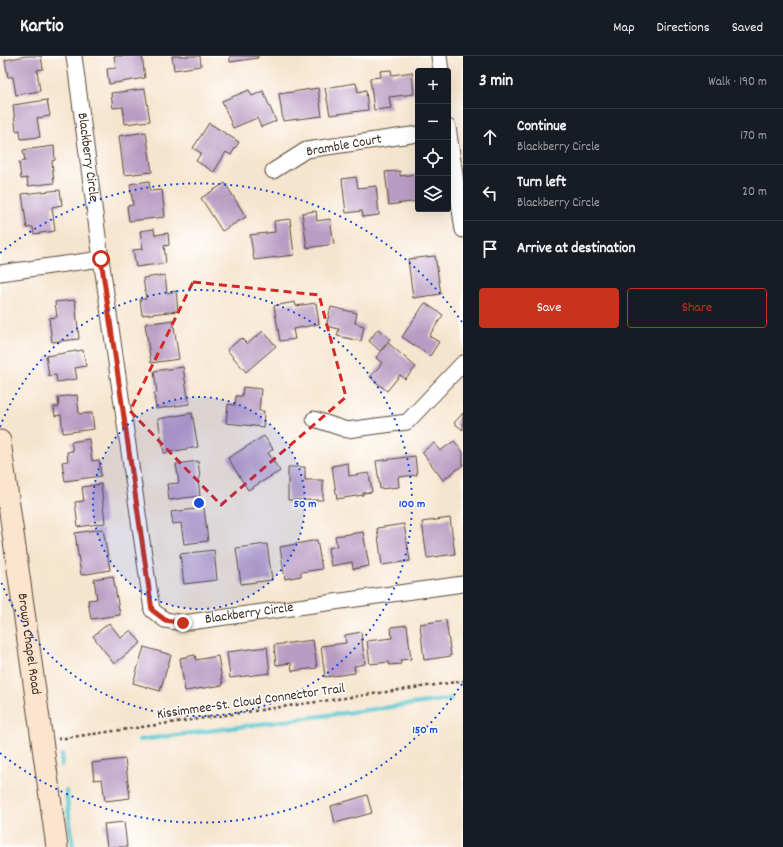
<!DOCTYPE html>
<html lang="en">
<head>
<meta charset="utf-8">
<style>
	body { margin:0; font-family:Dekko,sans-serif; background:#20242c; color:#f1f3f6 }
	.controls { position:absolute; right:12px; top:12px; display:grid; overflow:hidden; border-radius:4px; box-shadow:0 4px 16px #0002 }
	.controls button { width:36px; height:36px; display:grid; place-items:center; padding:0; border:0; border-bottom:1px solid #363941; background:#171b24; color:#f1f3f6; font:20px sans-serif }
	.stop { position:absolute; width:12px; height:12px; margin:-9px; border:3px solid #c8321e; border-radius:50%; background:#fff }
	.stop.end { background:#c8321e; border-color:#fff; box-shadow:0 1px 4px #0008 }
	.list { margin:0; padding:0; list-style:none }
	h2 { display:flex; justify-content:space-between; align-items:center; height:52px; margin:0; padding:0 16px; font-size:17px }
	h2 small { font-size:13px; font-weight:400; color:#9ea1a6 }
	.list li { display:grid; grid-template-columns:26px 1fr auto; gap:12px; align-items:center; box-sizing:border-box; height:56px; padding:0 16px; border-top:1px solid #363941 }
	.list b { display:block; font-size:15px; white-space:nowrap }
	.list p { margin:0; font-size:13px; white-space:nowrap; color:#9ea1a6 }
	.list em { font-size:13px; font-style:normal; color:#9ea1a6 }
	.actions { display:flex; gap:8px; padding:12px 16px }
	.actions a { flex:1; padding:9px 0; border:1px solid #c8321e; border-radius:4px; text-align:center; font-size:14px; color:#c8321e }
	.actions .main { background:#c8321e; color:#fff }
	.icon { flex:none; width:22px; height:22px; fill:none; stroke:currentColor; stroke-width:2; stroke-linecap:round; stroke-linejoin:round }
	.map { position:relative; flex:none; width:463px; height:791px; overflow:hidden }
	header { display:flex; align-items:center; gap:24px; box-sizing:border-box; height:56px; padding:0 20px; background:#171b24; border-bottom:1px solid #363941 }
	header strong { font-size:19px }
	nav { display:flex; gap:22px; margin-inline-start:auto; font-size:14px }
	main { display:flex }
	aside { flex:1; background:#171b24 }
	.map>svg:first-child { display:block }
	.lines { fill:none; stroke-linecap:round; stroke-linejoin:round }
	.stream { stroke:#57c5cd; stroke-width:4.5 }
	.building { fill:#ba9bc3 }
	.street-casing { stroke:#574638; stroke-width:17 }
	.secondary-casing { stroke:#574638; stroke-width:23 }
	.path { stroke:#574638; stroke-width:2.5; stroke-dasharray:3 3; stroke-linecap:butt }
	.street { stroke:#fff; stroke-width:15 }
	.secondary { stroke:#fbe5cf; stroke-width:21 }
	.route { stroke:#c8321e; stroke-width:5 }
	.marked { fill:none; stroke:#d62828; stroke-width:3; stroke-dasharray:8 5; stroke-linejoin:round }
	.ring { fill:none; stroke:#1d4ed8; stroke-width:2; stroke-dasharray:2 4 }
	.labels { text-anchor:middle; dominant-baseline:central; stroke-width:3; stroke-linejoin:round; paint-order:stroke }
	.street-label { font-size:14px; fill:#3b2a1e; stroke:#fff }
	.centre { fill:#1d4ed8; stroke:#fff; stroke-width:2 }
	.ring-label { font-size:12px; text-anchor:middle; font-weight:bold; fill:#1d4ed8; stroke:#fff; stroke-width:3; stroke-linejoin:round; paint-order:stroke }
</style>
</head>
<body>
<header>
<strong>Kartio</strong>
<nav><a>Map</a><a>Directions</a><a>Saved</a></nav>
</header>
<main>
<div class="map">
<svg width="463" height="791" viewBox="0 0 463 791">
	<rect width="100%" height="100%" fill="#fff"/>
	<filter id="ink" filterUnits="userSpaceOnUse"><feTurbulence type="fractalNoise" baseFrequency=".025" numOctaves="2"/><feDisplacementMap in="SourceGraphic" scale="8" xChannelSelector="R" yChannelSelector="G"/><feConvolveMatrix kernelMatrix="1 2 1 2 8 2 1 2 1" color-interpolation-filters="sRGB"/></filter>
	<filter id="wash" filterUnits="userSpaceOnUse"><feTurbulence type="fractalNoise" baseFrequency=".012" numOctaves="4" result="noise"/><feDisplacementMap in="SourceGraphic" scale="16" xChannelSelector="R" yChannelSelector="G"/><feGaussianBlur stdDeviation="0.9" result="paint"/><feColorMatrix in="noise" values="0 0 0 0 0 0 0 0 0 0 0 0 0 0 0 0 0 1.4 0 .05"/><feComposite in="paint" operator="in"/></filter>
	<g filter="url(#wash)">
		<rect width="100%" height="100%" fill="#f6e5ce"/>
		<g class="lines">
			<g class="stream">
				<path d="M139 684 451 643"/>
				<path d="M61 709 62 699"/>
				<path d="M66 735 73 791"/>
			</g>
		</g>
		<g id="blocks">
			<g class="building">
				<path d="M26 0H41L43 13 37 14 40 35 16 39 13 21H8L5 4Z"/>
				<path d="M114 0H142L145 22 109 28 107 13 116 12Z"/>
				<path d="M172 0H200L201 10 174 14Z"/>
				<path d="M230 0H258V2L230 6Z"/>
				<path d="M391 14 392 19 412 16 414 38 389 41 391 52 374 54 370 22 381 21 380 15Z"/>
				<path d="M356 27 358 36 366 34 368 54 330 59 325 32Z"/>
				<path d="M318 32 322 60 283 65 279 38Z"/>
				<path d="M145 33 150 65 125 68 123 51 113 52 111 37Z"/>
				<path d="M249 34 252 40 263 35 276 65 261 71 257 62 233 72 222 45Z"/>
				<path d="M47 44 50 60 37 62 40 81 21 83 20 74 16 75 13 49Z"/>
				<path d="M209 67 239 86 231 99 226 96 214 116 196 105 201 97 193 92Z"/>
				<path d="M146 76 152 116 124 119 119 80Z"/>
				<path d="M54 90 55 104 52 105 54 127 28 130 27 122 21 123 19 106 25 105 23 94Z"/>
				<path d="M400 115V120L418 118V145L389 149 385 116Z"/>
				<path d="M356 121 358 132 376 130 379 159 363 161 362 155 346 157 342 123Z"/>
				<path d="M149 125 150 135 162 134 165 161 129 165 127 150 133 149 130 128Z"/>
				<path d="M225 127 246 161 222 175 201 142Z"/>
				<path d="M60 134 62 149 52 151 55 175 34 178 33 171 27 172 22 138Z"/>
				<path d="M316 155 317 165 330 163 334 188 307 192 302 157Z"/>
				<path d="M290 163 294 199 254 204 250 179 275 176 274 165Z"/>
				<path d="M154 173 155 179 168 177 169 189 164 190 166 207 136 211 133 194 143 193 140 175Z"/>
				<path d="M435 200 441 238 413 242 408 203Z"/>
				<path d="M165 219 167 237 176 235 178 255 142 259 140 243H146L143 222Z"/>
				<path d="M75 244 79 283 52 286 49 262 57 261 55 246Z"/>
				<path d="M295 246 296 250 316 247 319 268 293 273 295 283 280 285 274 250Z"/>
				<path d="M425 247 443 259 429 280 439 286 430 300 402 281Z"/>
				<path d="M331 251 357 257 355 267 364 270 361 285 337 280 339 273 326 270Z"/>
				<path d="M173 264 179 303 151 307 145 268Z"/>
				<path d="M378 273 390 283 380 295 369 285Z"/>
				<path d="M263 275 276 290 246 316 227 294 241 282 247 288Z"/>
				<path d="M388 287 416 311 405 323 400 319 387 335 370 321 382 307 376 302Z"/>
				<path d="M83 294 86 310 75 312 77 323 57 326 56 319 49 320 46 300Z"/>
				<path d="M183 311 189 348 156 353 154 337H157L154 315Z"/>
				<path d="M243 331 261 333 259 355H264L263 371 226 367 228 348 235 349 236 340H242Z"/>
				<path d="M77 339 79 358 92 357 94 373 63 377 61 359 55 360 54 351H59L58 341Z"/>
				<path d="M192 357 198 391 164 397 158 363Z"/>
				<path d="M463 357V374L454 367Z"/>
				<path d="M264 380 273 393 268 397 280 415 248 434 228 402Z"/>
				<path d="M89 383 92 405 99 404 101 420 65 425 62 406 68 405 67 396 73 395 71 386Z"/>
				<path d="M454 385 463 396V409L443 424 422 396 434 387 440 395Z"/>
				<path d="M415 400 417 419 398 421 399 431 380 433 376 405Z"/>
				<path d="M198 405 200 422 198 423 200 440 169 444 167 428 179 427 176 408Z"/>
				<path d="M348 407 349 420 369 417 372 436 363 437V439L337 443 332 410Z"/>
				<path d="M288 411H305V424H323V444H288Z"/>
				<path d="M101 428 105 467 78 471 75 446 84 445 82 431Z"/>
				<path d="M204 452 208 485 184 488 181 467 173 468 171 456Z"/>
				<path d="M450 462 455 498 427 502 422 466Z"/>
				<path d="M404 468 410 505 382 509 377 472Z"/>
				<path d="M103 473 110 514 81 519 75 477Z"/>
				<path d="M363 476 369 510 353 513 352 506 331 510 328 492 337 490 335 480Z"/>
				<path d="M317 484 322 513 301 516V520L285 523 280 491Z"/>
				<path d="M267 488 272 524 241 528 236 492Z"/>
				<path d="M214 494 217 524 184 528 180 498Z"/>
				<path d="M113 520 120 559 91 563 88 544 97 543 94 523Z"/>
				<path d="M446 564 451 600 424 604 420 568Z"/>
				<path d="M109 567 121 582 131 574 141 587 114 608 93 580Z"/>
				<path d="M407 569 411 603 400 604 401 608 389 609V606L370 608 367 585 392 582 391 571Z"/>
				<path d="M361 576 365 608 354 610 355 617 325 621 321 590 346 587 345 579Z"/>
				<path d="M313 584 317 612 292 615 291 607 276 609 274 589Z"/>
				<path d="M144 591 171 599 160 635 133 627Z"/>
				<path d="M267 591 270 617 230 622 227 596Z"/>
				<path d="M195 599 196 604 218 600 223 629 185 635 180 602Z"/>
				<path d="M125 703 130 742 105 745 102 723 94 724 92 707Z"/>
				<path d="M367 739 372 757 335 767 331 750Z"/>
				<path d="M124 766 127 791H107L104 768Z"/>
			</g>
		</g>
	</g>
	<g filter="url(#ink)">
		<use href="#blocks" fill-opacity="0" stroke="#574638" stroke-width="1"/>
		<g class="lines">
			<g class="street-casing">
				<g id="street">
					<path id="s1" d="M74 0 101 203 152 554 165 564 183 567 463 528"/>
					<path d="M439 0 441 15"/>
					<path d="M448 71 463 174"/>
					<path d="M273 115 306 94 418 78"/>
					<path d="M0 217 101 203"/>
					<path d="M314 363 347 374 407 366 463 307"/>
				</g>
			</g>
			<g class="secondary-casing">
				<g id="secondary">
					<path id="s2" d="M0 385 57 791"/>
				</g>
			</g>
			<path class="path" d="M58 683 463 625"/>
			<use href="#street" class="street"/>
			<use href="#secondary" class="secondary"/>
		</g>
	</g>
	<g class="lines" filter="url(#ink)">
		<path class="route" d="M101 203 152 554 165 564 183 567"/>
	</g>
	<path class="marked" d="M193 226 319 239 346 341 221 449 130 355Z"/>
	<circle cx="199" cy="447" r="106" fill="#1d4ed8" fill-opacity=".12"/>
	<g class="ring">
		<circle cx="199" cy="447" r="106"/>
		<path d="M0 371A213 213 0 1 1 0 523"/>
		<path d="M462 628A319 319 0 0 1 0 697M0 197A319 319 0 0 1 462 266"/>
	</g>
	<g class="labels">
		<g class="street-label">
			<text transform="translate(344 90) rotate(-10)">Bramble Court</text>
			<text stroke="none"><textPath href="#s1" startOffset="102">Blackberry Circle</textPath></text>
			<text stroke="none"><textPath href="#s1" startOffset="661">Blackberry Circle</textPath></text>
			<text stroke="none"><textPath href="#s2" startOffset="205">Brown Chapel Road</textPath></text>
			<text transform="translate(251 646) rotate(-8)">Kissimmee-St. Cloud Connector Trail</text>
		</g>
	</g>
	<circle cx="199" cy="447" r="6" class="centre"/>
	<g class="ring-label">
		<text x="305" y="451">50 m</text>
		<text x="412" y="451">100 m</text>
		<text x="425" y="677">150 m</text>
	</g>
</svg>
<div class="controls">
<button>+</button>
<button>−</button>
<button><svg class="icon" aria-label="locate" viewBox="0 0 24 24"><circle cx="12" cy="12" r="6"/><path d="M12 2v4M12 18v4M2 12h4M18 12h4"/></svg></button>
<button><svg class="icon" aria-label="layers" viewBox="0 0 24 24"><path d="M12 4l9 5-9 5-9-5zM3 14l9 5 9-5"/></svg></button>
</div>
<div class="stop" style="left:101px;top:203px"></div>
<div class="stop end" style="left:183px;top:567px"></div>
</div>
<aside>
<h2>3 min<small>Walk · 190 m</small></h2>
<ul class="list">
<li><svg class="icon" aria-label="ahead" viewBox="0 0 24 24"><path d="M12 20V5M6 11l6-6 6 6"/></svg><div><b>Continue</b><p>Blackberry Circle</p></div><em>170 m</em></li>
<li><svg class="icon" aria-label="left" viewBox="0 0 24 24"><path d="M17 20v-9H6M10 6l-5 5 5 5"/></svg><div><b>Turn left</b><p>Blackberry Circle</p></div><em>20 m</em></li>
<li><svg class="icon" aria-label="arrive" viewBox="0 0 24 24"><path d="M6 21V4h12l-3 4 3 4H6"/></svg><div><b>Arrive at destination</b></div></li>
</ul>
<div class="actions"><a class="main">Save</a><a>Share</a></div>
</aside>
</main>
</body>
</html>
